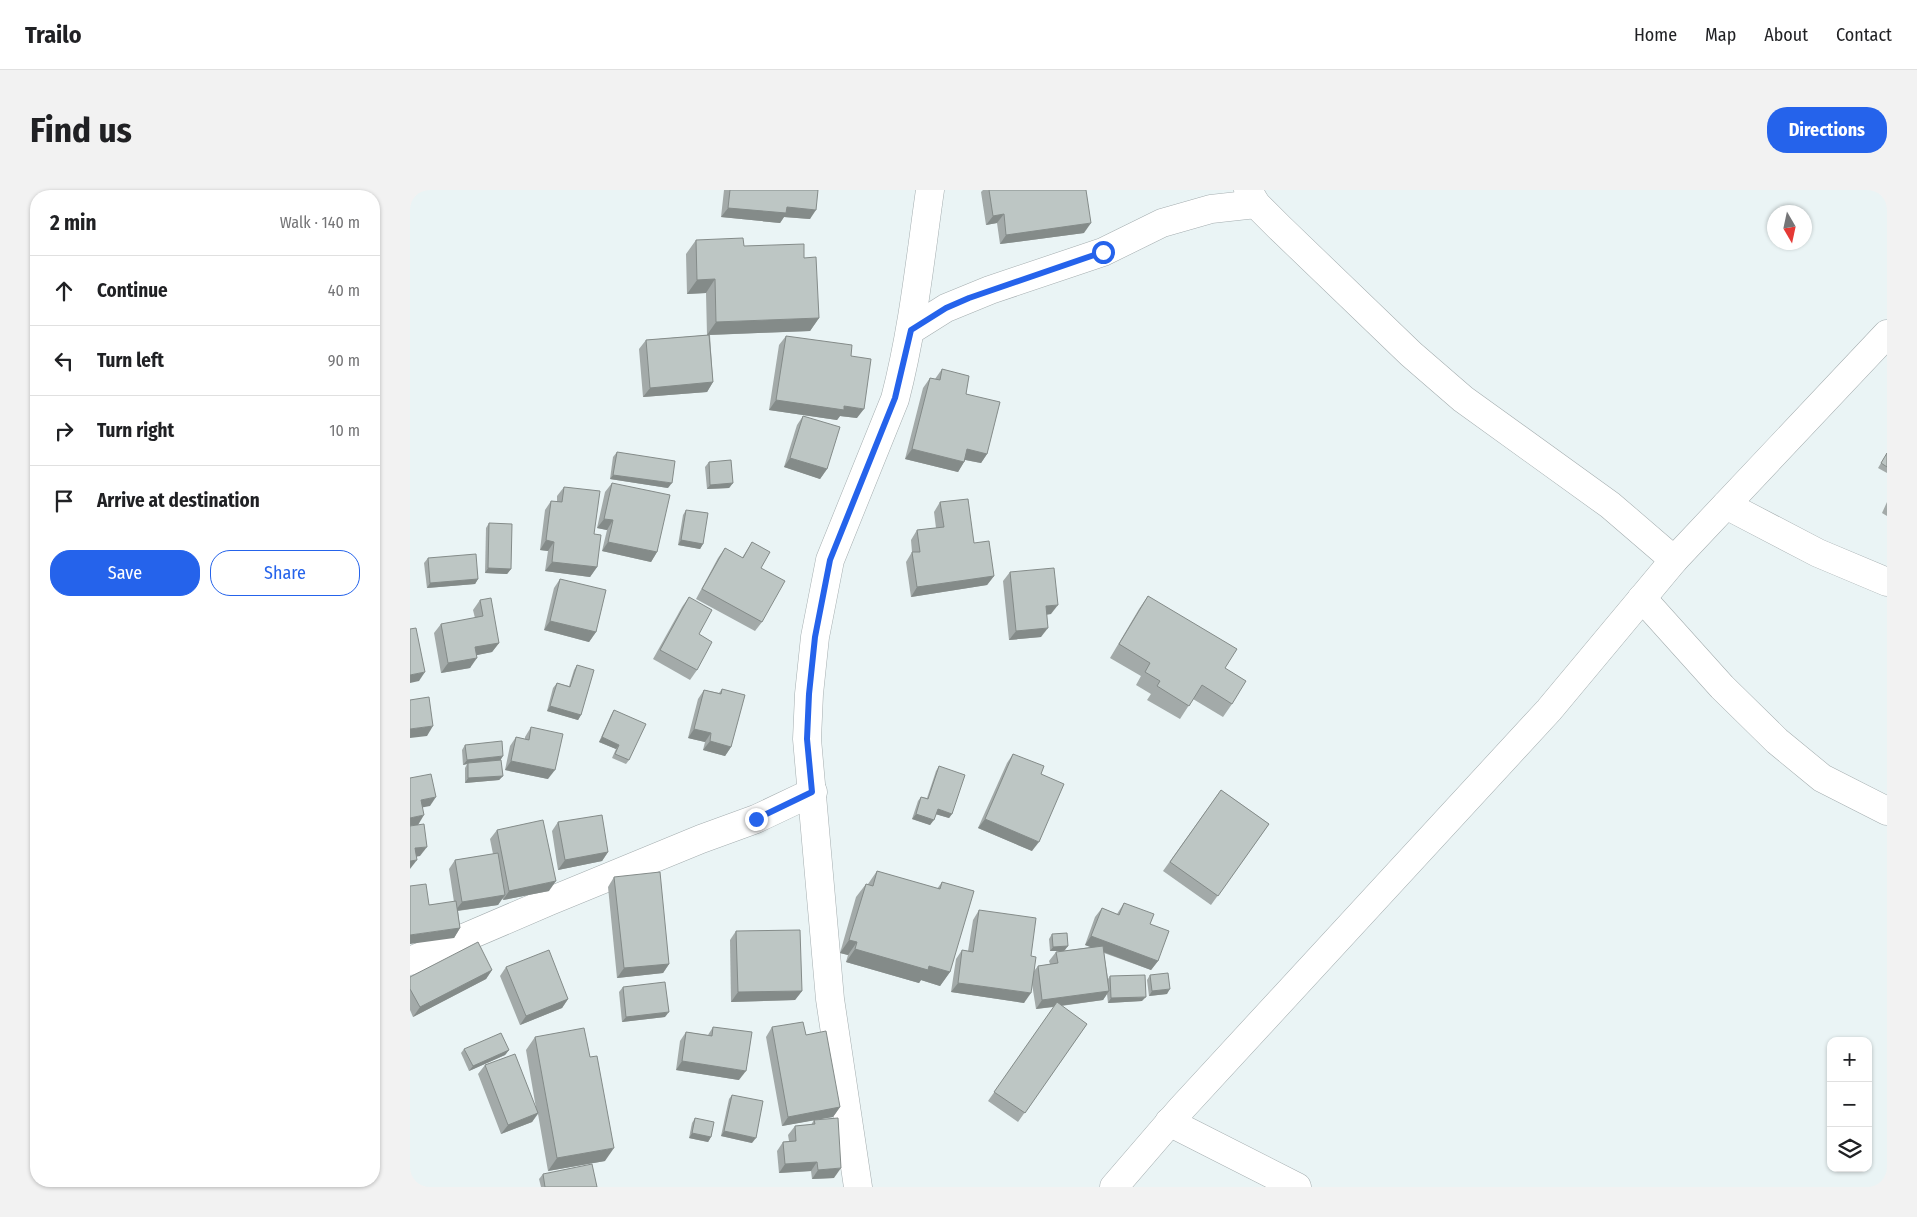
<!DOCTYPE html>
<html lang="en">
<head>
<meta charset="utf-8">
<style>
	body { margin:0; font-family:"Fira Sans Condensed",sans-serif; background:#f2f2f2; color:#202124 }
	.controls { position:absolute; right:15px; bottom:15px; display:grid; overflow:hidden; border-radius:10px; box-shadow:0 1px 4px #0004 }
	.controls button { width:45px; height:45px; display:grid; place-items:center; padding:0; border:0; border-bottom:1px solid #e0e0e0; background:#fff; color:#202124; font:25px sans-serif }
	.compass { position:absolute; left:1357px; top:15px; width:45px; height:45px; border-radius:50%; background:#fff; box-shadow:0 1px 4px #0004; rotate:171deg }
	.stop { position:absolute; width:15px; height:15px; margin:-11px; border:4px solid #2563eb; border-radius:50%; background:#fff }
	.stop.end { background:#2563eb; border-color:#fff; box-shadow:0 1px 5px #0008 }
	.list { margin:0; padding:0; list-style:none }
	h2 { display:flex; justify-content:space-between; align-items:center; height:65px; margin:0; padding:0 20px; font-size:21px }
	h2 small { font-size:16px; font-weight:400; color:#757577 }
	.list li { display:grid; grid-template-columns:32px 1fr auto; gap:15px; align-items:center; box-sizing:border-box; height:70px; padding:0 20px; border-top:1px solid #e0e0e0 }
	.list b { display:block; font-size:19px; white-space:nowrap }
	.list em { font-size:16px; font-style:normal; color:#757577 }
	.actions { display:flex; gap:10px; padding:15px 20px }
	.actions a { flex:1; padding:11px 0; border:1px solid #2563eb; border-radius:20px; text-align:center; font-size:18px; color:#2563eb }
	.actions .main { background:#2563eb; color:#fff }
	.icon { flex:none; width:28px; height:28px; fill:none; stroke:currentColor; stroke-width:2; stroke-linecap:round; stroke-linejoin:round }
	.map { position:relative; flex:none; width:1477px; height:997px; overflow:hidden; border-radius:20px }
	header { display:flex; align-items:center; gap:30px; box-sizing:border-box; height:70px; padding:0 25px; background:#fff; border-bottom:1px solid #e0e0e0 }
	header strong { font-size:24px }
	nav { display:flex; gap:28px; margin-inline-start:auto; font-size:18px }
	.intro { display:flex; align-items:center; justify-content:space-between; box-sizing:border-box; height:120px; padding:0 30px }
	h1 { margin:0; font-size:35px }
	.button { padding:12px 22px; border-radius:20px; background:#2563eb; color:#fff; font-size:18px; font-weight:700 }
	main { display:flex; gap:30px; padding:0 30px }
	aside { flex:1; background:#fff; border-radius:20px; box-shadow:0 1px 4px #0004 }
	.map>svg:first-child { display:block }
	.lines { fill:none; stroke-linecap:round; stroke-linejoin:round }
	.minor-casing { stroke:#a4adaf; stroke-width:29 }
	.minor { stroke:#fff; stroke-width:28 }
	.wall { fill:#a3aaa9 }
	.shaded-wall { fill:#848b89 }
	.building { fill:#bdc6c4; stroke:#848b89 }
	.route { stroke:#2563eb; stroke-width:6 }
</style>
</head>
<body>
<header>
<strong>Trailo</strong>
<nav><a>Home</a><a>Map</a><a>About</a><a>Contact</a></nav>
</header>
<div class="intro"><h1>Find us</h1><a class="button">Directions</a></div>
<main>
<aside>
<h2>2 min<small>Walk · 140 m</small></h2>
<ul class="list">
<li><svg class="icon" aria-label="ahead" viewBox="0 0 24 24"><path d="M12 20V5M6 11l6-6 6 6"/></svg><div><b>Continue</b></div><em>40 m</em></li>
<li><svg class="icon" aria-label="left" viewBox="0 0 24 24"><path d="M17 20v-9H6M10 6l-5 5 5 5"/></svg><div><b>Turn left</b></div><em>90 m</em></li>
<li><svg class="icon" aria-label="right" viewBox="0 0 24 24"><path d="M7 20v-9h11M14 6l5 5-5 5"/></svg><div><b>Turn right</b></div><em>10 m</em></li>
<li><svg class="icon" aria-label="arrive" viewBox="0 0 24 24"><path d="M6 21V4h12l-3 4 3 4H6"/></svg><div><b>Arrive at destination</b></div></li>
</ul>
<div class="actions"><a class="main">Save</a><a>Share</a></div>
</aside>
<div class="map">
<svg width="1477" height="997" viewBox="0 0 1477 997">
	<rect width="100%" height="100%" fill="#eaf4f5"/>
	<g class="lines">
		<g class="minor-casing">
			<g id="minor">
				<path d="M838 0 846 14 869 37 1001 164 1053 209 1200 315 1264 370"/>
				<path d="M501 140 536 118 580 100 693 62 752 33 801 19 846 14"/>
				<path d="M1316 315 1408 363 1477 392"/>
				<path d="M1232 408 1312 497 1367 551 1412 588 1477 621"/>
				<path d="M0 771 140 711 291 649 346 629 403 602"/>
				<path d="M759 932 887 997"/>
				<path d="M448 997 420 809 397 549 399 504 405 447 420 370 485 209C503 140 510 70 520 0"/>
				<path d="M704 997 772 918 1139 520 1264 370 1477 144"/>
			</g>
		</g>
		<use href="#minor" class="minor"/>
	</g>
	<g class="wall">
		<path d="M314 0H408L400 29 374 27 370 33 311 27Z"/>
		<path d="M573 0H676L674 43 590 54 587 33 576 35 571 2Z"/>
		<path d="M286 50 334 56 394 68 409 128 400 141 300 145 303 192 297 202 233 207 229 159 236 150 297 145 296 103 277 104 276 64Z"/>
		<path d="M376 146 441 166 447 228 430 226 427 230 359 220 369 155Z"/>
		<path d="M532 179 556 204 577 264 571 273 555 270 554 272 548 282 495 269 513 198 520 188 525 189Z"/>
		<path d="M393 226 417 279 410 289 374 277 387 235Z"/>
		<path d="M207 262 258 298 200 289 203 267Z"/>
		<path d="M1477 263V283L1468 278Z"/>
		<path d="M299 272 323 293 319 298 297 299 295 277Z"/>
		<path d="M202 293 247 362 241 372 192 361 197 340 187 338 195 302Z"/>
		<path d="M154 297 184 344 187 377 180 387 135 381 138 361 130 360 135 320 141 311 147 312V306Z"/>
		<path d="M530 312 564 353 584 386 577 395 501 407 496 372 502 362 501 350 507 340 526 338 524 322Z"/>
		<path d="M1477 312V326L1472 323Z"/>
		<path d="M276 320 293 354 290 359 268 355 273 325Z"/>
		<path d="M79 333 101 379 97 384 75 383 76 338Z"/>
		<path d="M342 352 351 378 352 432 345 441 286 409 308 368 315 358 332 368Z"/>
		<path d="M18 368 68 389 65 394 17 398 14 373Z"/>
		<path d="M600 382 641 424 636 425 631 447 599 450 593 391Z"/>
		<path d="M150 389 186 442 179 452 134 440 144 398Z"/>
		<path d="M738 406 822 514 813 527 783 509 770 529 737 510 741 504 726 495 731 486 700 468 729 419Z"/>
		<path d="M279 407 289 444 287 480 280 490 243 469 272 417Z"/>
		<path d="M70 410 89 453 82 462 66 465 60 478 31 483 24 443 31 434 65 428 63 420Z"/>
		<path d="M167 475 171 525 168 530 137 521 143 498 147 493 159 496 164 480Z"/>
		<path d="M312 499 321 557 315 566 293 560 295 552 278 548 288 509 294 500 309 503Z"/>
		<path d="M204 520 219 570 216 574 202 568 206 559 189 552 201 525Z"/>
		<path d="M121 537 138 589 95 580 100 556 106 547 115 549V547Z"/>
		<path d="M55 555 90 571 93 586 89 590 55 593V578L57 574 53 575 52 560Z"/>
		<path d="M603 564 631 584 622 661 568 638 597 573Z"/>
		<path d="M529 576 542 624 539 628 526 624 520 635 502 629 508 611 511 607 517 608 526 581Z"/>
		<path d="M811 600 859 634 801 715 753 681Z"/>
		<path d="M148 632 198 662 192 671 148 680 142 641Z"/>
		<path d="M87 640 139 701 93 710 92 708 88 715 48 721 50 738 44 748 19 715 44 712 39 679 45 670 83 664 80 649Z"/>
		<path d="M467 681 527 699 532 692 540 782 530 796 511 790 509 793 436 772 438 765 430 763 446 707 456 694H458Z"/>
		<path d="M204 687 259 774 253 783 207 788 198 697Z"/>
		<path d="M714 713 740 734 748 771 741 780 694 763 698 789 700 786 732 811 698 813 697 804 693 810 651 816 677 834 608 932 578 911 644 817 626 819 622 794 614 813 541 802 546 769 552 760 558 761 563 730 569 720 621 766 624 781 628 776 640 774 639 771 646 762 681 757 675 755 685 727 692 718 707 724Z"/>
		<path d="M326 741 392 801 385 810 321 812 320 750Z"/>
		<path d="M642 744 658 756 654 761H640L639 749Z"/>
		<path d="M96 777 158 809 152 818 110 835 90 786Z"/>
		<path d="M82 780 76 789 3 827 0 820V787Z"/>
		<path d="M740 785 757 804 739 806 737 790Z"/>
		<path d="M213 797 255 827 212 832 209 802Z"/>
		<path d="M303 837 329 890 266 880 270 851 276 842 298 845Z"/>
		<path d="M362 837 396 845 430 917 423 927 408 929 424 988 402 989 401 981 369 983 367 961 373 952 379 951 378 945 385 936 401 935 404 930 372 936 356 847Z"/>
		<path d="M125 847 195 971 138 981 128 924 122 932 91 944 68 884 75 875 126 918 116 860Z"/>
		<path d="M54 859 99 860 95 865 59 881 51 863Z"/>
		<path d="M322 905 342 953 311 946 319 909Z"/>
		<path d="M285 928 301 947 298 952 279 948 282 933Z"/>
		<path d="M133 984 187 997H131L129 989Z"/>
	</g>
	<g class="shaded-wall">
		<path d="M377 17 406 20 400 29 374 27 370 33 311 27 318 18Z"/>
		<path d="M594 24 587 33 576 35 583 26Z"/>
		<path d="M681 33 674 43 590 54 596 45Z"/>
		<path d="M305 89 296 103 277 104 287 90Z"/>
		<path d="M409 128 400 141 297 145 306 132Z"/>
		<path d="M303 192 297 202 233 207 240 198Z"/>
		<path d="M366 210 434 216 454 219 447 228 430 226 427 230 359 220Z"/>
		<path d="M502 259 554 272 548 282 495 269Z"/>
		<path d="M557 259 577 264 571 273 551 269Z"/>
		<path d="M380 268 417 279 410 289 374 277Z"/>
		<path d="M203 285 262 293 258 298 200 289Z"/>
		<path d="M323 293 319 298 297 299 300 295Z"/>
		<path d="M194 329 203 330 197 340 187 338Z"/>
		<path d="M136 350 144 352 138 361 130 360Z"/>
		<path d="M271 350 293 354 290 359 268 355Z"/>
		<path d="M198 352 247 362 241 372 192 361Z"/>
		<path d="M142 372 187 377 180 387 135 381Z"/>
		<path d="M78 378 101 379 97 384 75 383Z"/>
		<path d="M584 386 577 395 501 407 507 397Z"/>
		<path d="M68 389 65 394 17 398 20 393Z"/>
		<path d="M648 415 641 424 629 425 636 416Z"/>
		<path d="M140 431 186 442 179 452 134 440Z"/>
		<path d="M638 438 631 447 599 450 606 441Z"/>
		<path d="M89 453 82 462 58 467 65 457Z"/>
		<path d="M67 468 60 478 31 483 38 473Z"/>
		<path d="M15 482 9 491 0 493V485Z"/>
		<path d="M140 516 171 525 168 530 137 521Z"/>
		<path d="M23 536 17 546 0 548V539Z"/>
		<path d="M284 539 301 543 295 552 278 548Z"/>
		<path d="M192 547 209 555 206 559 189 552Z"/>
		<path d="M300 551 321 557 315 566 293 560Z"/>
		<path d="M93 566 90 571 58 573 57 574 53 575 57 570Z"/>
		<path d="M101 571 145 580 138 589 95 580Z"/>
		<path d="M93 586 89 590 55 593 58 588Z"/>
		<path d="M26 607 20 616 4 619 11 610Z"/>
		<path d="M528 619 542 624 539 628 525 624Z"/>
		<path d="M506 624 524 630 520 635 502 629Z"/>
		<path d="M14 625 8 635 0 636V628Z"/>
		<path d="M575 629 629 652 622 661 568 638Z"/>
		<path d="M17 657 10 666 0 668 5 658Z"/>
		<path d="M198 662 192 671 148 680 155 670Z"/>
		<path d="M7 670 0 679V671Z"/>
		<path d="M146 691 139 701 93 710 99 701Z"/>
		<path d="M95 705 88 715 45 721 52 712Z"/>
		<path d="M50 738 44 748 0 754V745Z"/>
		<path d="M681 746 748 771 741 780 675 755Z"/>
		<path d="M439 750 447 752 438 765 430 763Z"/>
		<path d="M658 756 654 761H640L643 757Z"/>
		<path d="M445 759 519 776 540 782 530 796 511 790 509 793 436 772Z"/>
		<path d="M259 774 253 783 207 788 214 778Z"/>
		<path d="M82 780 76 789 3 827 10 817Z"/>
		<path d="M548 793 621 803 614 813 541 802Z"/>
		<path d="M760 799 757 804 739 806 742 801Z"/>
		<path d="M392 801 385 810 321 812 328 802Z"/>
		<path d="M699 801 693 810 626 819 632 810Z"/>
		<path d="M736 807 732 811 698 813 701 808Z"/>
		<path d="M158 809 152 818 110 835 116 826Z"/>
		<path d="M259 822 255 827 212 832 216 827Z"/>
		<path d="M99 860 95 865 59 881 63 876Z"/>
		<path d="M272 871 336 881 329 890 266 880Z"/>
		<path d="M430 917 423 927 372 936 378 927Z"/>
		<path d="M128 923 122 932 91 944 98 935Z"/>
		<path d="M314 941 346 948 342 953 311 946Z"/>
		<path d="M282 943 301 947 298 952 279 948Z"/>
		<path d="M204 958 195 971 138 981 147 968Z"/>
		<path d="M407 972 401 981 369 983 375 974Z"/>
		<path d="M431 978 424 988 402 989 408 980Z"/>
	</g>
	<g class="building">
		<path d="M320 0H408L406 20 377 17 376 23 318 18Z"/>
		<path d="M579 0H676L681 33 596 45 594 24 583 26Z"/>
		<path d="M333 48 334 56 394 54V68L406 67 409 128 306 132 305 89 287 90 286 50Z"/>
		<path d="M299 145 303 192 240 198 236 150Z"/>
		<path d="M376 146 442 155 441 166 461 169 454 219 434 216V220L366 210Z"/>
		<path d="M532 179 559 186 556 204 590 212 577 264 557 259 554 272 502 259 520 188 530 190Z"/>
		<path d="M393 226 430 237 417 279 380 268Z"/>
		<path d="M207 262 265 271 262 293 203 285Z"/>
		<path d="M1477 263V277L1471 273Z"/>
		<path d="M321 270 323 293 300 295 299 272Z"/>
		<path d="M202 293 260 305 247 362 198 352 203 330 194 329Z"/>
		<path d="M154 297 190 301 184 344 191 345 187 377 142 372 144 352 136 350 141 311 152 312Z"/>
		<path d="M558 309 564 353 579 351 584 386 507 397 502 362H510L507 340 534 337 530 312Z"/>
		<path d="M276 320 298 323 293 354 271 350Z"/>
		<path d="M79 333 102 334 101 379 78 378Z"/>
		<path d="M342 352 360 362 351 378 375 391 352 432 292 399 315 358 333 368Z"/>
		<path d="M66 364 68 389 20 393 18 368Z"/>
		<path d="M644 378 648 415 636 416 638 438 606 441 600 382Z"/>
		<path d="M150 389 196 400 186 442 140 431Z"/>
		<path d="M738 406 827 459 815 478 836 491 822 514 792 495 779 516 747 496 750 491 735 482 740 473 709 454Z"/>
		<path d="M279 407 302 420 289 444 302 452 287 480 250 460Z"/>
		<path d="M81 408 89 453 65 457 67 468 38 473 31 434 73 426 70 410Z"/>
		<path d="M6 438 15 482 0 485V439Z"/>
		<path d="M167 475 184 480 171 525 140 516 147 493 160 497Z"/>
		<path d="M312 499 335 505 321 557 300 551 301 543 284 539 294 500 311 504Z"/>
		<path d="M19 507 23 536 0 539V510Z"/>
		<path d="M204 520 236 534 219 570 205 564 209 555 192 547Z"/>
		<path d="M121 537 153 544 145 580 101 571 106 547 119 550Z"/>
		<path d="M92 551 93 566 57 570 55 555Z"/>
		<path d="M603 564 634 576 631 584 654 594 629 652 575 629Z"/>
		<path d="M91 570 93 586 58 588V573Z"/>
		<path d="M529 576 555 585 542 624 528 619 524 630 506 624 511 607 518 609Z"/>
		<path d="M21 584 26 607 11 610 14 625 0 628V588Z"/>
		<path d="M811 600 859 634 808 706 760 672Z"/>
		<path d="M192 625 198 662 155 670 148 632Z"/>
		<path d="M133 630 146 691 99 701 87 640Z"/>
		<path d="M14 634 17 657 5 658 7 670 0 671V636Z"/>
		<path d="M88 663 95 705 52 712 45 670Z"/>
		<path d="M467 681 530 699 532 692 564 701 540 782 519 776 518 780 445 759 447 752 439 750 456 694 463 696Z"/>
		<path d="M250 682 259 774 214 778 204 687Z"/>
		<path d="M16 694 19 715 46 711 50 738 0 745V696Z"/>
		<path d="M714 713 744 724 740 734 759 741 748 771 681 746 692 718 709 725Z"/>
		<path d="M569 720 626 728 621 766 626 767 621 803 548 793 552 760 563 762Z"/>
		<path d="M390 740 392 801 328 802 326 741Z"/>
		<path d="M657 743 658 756 643 757 642 744Z"/>
		<path d="M68 752 82 780 10 817 0 799V787Z"/>
		<path d="M693 756 699 801 632 810 628 776 648 773 646 762Z"/>
		<path d="M139 760 158 809 116 826 96 777Z"/>
		<path d="M758 783 760 799 742 801 740 785Z"/>
		<path d="M735 785 736 807 701 808 700 786Z"/>
		<path d="M255 792 259 822 216 827 213 797Z"/>
		<path d="M647 812 677 834 615 923 584 902Z"/>
		<path d="M393 832 396 845 416 841 430 917 378 927 362 837Z"/>
		<path d="M303 837 342 842 336 881 272 871 276 842 302 846Z"/>
		<path d="M174 838 180 867 187 866 204 958 147 968 125 847Z"/>
		<path d="M91 843 99 860 63 876 54 859Z"/>
		<path d="M105 864 128 923 98 935 75 875Z"/>
		<path d="M322 905 353 911 346 948 314 941Z"/>
		<path d="M285 928 304 932 301 947 282 943Z"/>
		<path d="M428 928 431 978 408 980 407 972 375 974 373 952 386 951 385 936 405 934 404 930Z"/>
		<path d="M182 974 187 997H135L133 984Z"/>
	</g>
	<g class="lines">
		<path class="route" d="M346 629 402 602 397 549 399 504 405 447 420 370 485 208 501 140 536 118 559 108 693 62"/>
	</g>
</svg>
<div class="controls">
<button>+</button>
<button>−</button>
<button><svg class="icon" aria-label="layers" viewBox="0 0 24 24"><path d="M12 4l9 5-9 5-9-5zM3 14l9 5 9-5"/></svg></button>
</div>
<svg class="compass" viewBox="-18 -18 36 36"><path d="M0-13l5 13h-10z" fill="#e53935"/><path d="M0 13l5-13h-10z" fill="#757577"/></svg>
<div class="stop" style="left:693px;top:62px"></div>
<div class="stop end" style="left:346px;top:629px"></div>
</div>
</main>
</body>
</html>
